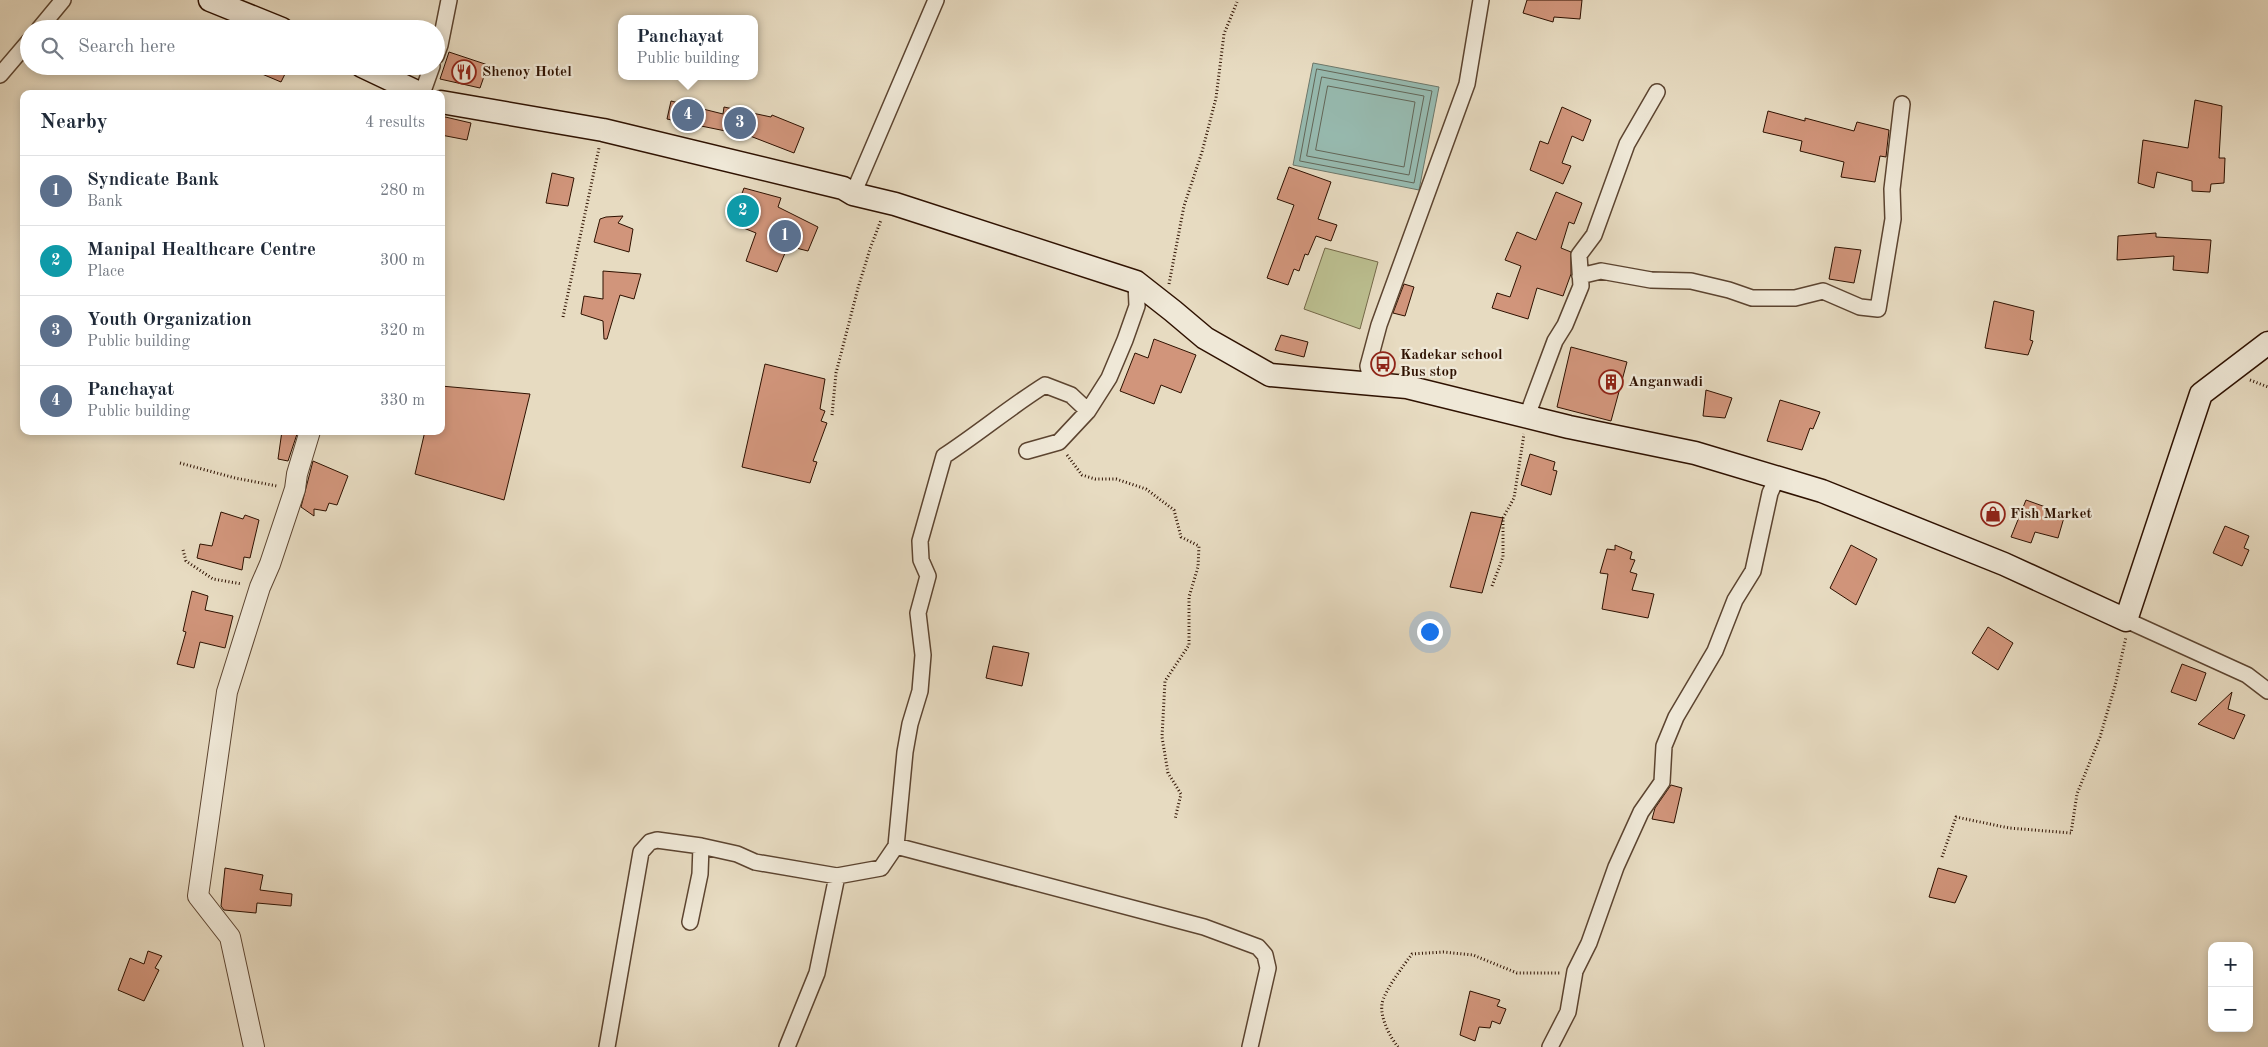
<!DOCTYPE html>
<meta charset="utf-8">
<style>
:root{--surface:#fff;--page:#f6f6f7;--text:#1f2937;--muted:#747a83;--line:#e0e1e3;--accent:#8f2418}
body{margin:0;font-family:"Old Standard TT",serif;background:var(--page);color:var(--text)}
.controls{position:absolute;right:15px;bottom:15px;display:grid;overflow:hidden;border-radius:10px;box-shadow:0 2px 8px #0003}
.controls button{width:45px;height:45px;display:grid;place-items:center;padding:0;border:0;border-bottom:1px solid var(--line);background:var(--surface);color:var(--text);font:25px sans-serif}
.you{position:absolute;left:1429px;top:631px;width:18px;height:18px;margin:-12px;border:4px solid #fff;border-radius:50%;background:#1a73e8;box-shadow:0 0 0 8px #1a73e833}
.badge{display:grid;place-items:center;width:32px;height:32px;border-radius:50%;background:var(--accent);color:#fff;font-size:16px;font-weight:700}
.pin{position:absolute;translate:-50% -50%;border:2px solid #fff;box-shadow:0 1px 5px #0006}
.popup{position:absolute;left:618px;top:15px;width:140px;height:65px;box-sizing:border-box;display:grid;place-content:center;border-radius:10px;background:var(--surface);filter:drop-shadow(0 1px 4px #0005);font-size:16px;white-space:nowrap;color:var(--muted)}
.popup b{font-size:19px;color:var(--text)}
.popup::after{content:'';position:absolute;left:50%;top:100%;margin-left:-10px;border:10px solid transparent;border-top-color:var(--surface)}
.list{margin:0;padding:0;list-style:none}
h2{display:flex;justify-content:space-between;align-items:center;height:65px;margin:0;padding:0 20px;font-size:21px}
h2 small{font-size:16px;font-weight:400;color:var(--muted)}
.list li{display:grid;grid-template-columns:32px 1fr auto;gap:15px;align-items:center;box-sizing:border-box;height:70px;padding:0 20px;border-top:1px solid var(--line)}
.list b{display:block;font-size:19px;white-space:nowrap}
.list p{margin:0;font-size:16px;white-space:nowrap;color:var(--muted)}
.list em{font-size:16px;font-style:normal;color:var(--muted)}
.icon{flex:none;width:28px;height:28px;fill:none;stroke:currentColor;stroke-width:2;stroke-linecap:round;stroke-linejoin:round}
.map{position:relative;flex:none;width:2268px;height:1047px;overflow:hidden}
.search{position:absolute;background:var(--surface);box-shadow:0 2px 8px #0003;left:20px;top:20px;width:425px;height:55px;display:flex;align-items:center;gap:12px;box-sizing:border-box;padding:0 18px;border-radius:28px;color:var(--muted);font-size:19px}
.panel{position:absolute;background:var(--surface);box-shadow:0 2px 8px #0003;left:20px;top:90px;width:425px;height:345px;border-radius:10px}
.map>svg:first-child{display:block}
</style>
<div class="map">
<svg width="2268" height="1047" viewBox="0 0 2268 1047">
<rect width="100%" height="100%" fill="#e7dbc1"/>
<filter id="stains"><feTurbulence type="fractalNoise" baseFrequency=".004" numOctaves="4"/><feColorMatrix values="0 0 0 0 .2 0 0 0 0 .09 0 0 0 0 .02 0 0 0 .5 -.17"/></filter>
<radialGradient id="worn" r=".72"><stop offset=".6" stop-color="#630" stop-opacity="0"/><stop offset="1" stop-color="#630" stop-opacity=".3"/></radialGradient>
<path fill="#bbbe8f" stroke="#746848" d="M1325 248 1378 262 1360 329 1304 309Z"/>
<path fill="#97bbb1" stroke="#6d776a" d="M1313 63 1439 87 1419 190 1293 165Z"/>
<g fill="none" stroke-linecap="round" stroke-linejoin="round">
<path stroke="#626658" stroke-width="1" d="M1317 69 1432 91 1414 183 1300 161Z
M1322 77 1424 96 1409 175 1307 156Z
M1328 86 1415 102 1404 167 1316 150Z"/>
</g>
<path fill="#d1957b" stroke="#2e1100" d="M1527 0H1582L1580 19 1554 17 1553 22 1523 13Z
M449 52 488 65 480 88 440 79Z
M243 66H289L281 82Z
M2195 100 2222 106 2219 158H2225L2224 183 2211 184 2210 192 2192 191V181L2157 172 2154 188 2138 183 2143 140 2188 148Z
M671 101 723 114 724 107 771 117 772 115 804 128 794 153 750 136 667 119Z
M1562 107 1591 120 1583 141 1572 136 1562 163 1571 166 1563 184 1530 170 1540 141 1548 144Z
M1768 111 1805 121V118L1854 131 1857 122 1889 130 1886 157 1880 156 1875 182 1841 177 1844 162 1800 151 1802 141 1763 132Z
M441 116 471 123 467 140 441 135Z
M1289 167 1331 182 1318 219 1337 225 1331 241 1316 236 1308 255 1305 254 1299 271 1294 269 1288 285 1267 278 1294 205 1277 199Z
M552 173 574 178 568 206 546 203Z
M744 188 781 198 778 207 818 227 808 251 788 246 777 272 746 261 756 233 731 223Z
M1556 192 1582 203 1574 224 1569 222 1561 248 1571 252V274L1563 296 1537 288 1528 319 1492 308 1497 293 1510 297 1521 266 1505 260 1517 232 1536 240Z
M623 216 618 223 633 229 629 252 594 242 600 219 606 217Z
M2156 233V237L2211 240 2208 273 2173 270 2174 256 2117 260 2118 236Z
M1835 247 1861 250 1854 283 1829 279Z
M603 271 641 274 634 299 620 295 607 339H604L603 321 581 314 584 296 603 299Z
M1404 284 1414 287 1405 316 1393 313Z
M1994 301 2034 311 2030 340 2033 341 2028 355 1985 348Z
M1281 335 1308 342 1304 357 1275 350Z
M1154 339 1196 355 1181 393 1161 385 1154 404 1120 391 1135 353 1148 358Z
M1571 347 1627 362 1611 421 1557 407Z
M765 364 825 379 820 409 825 411 821 421 827 423 813 461 817 462 810 483 742 467Z
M441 386 530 394 504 500 415 474 425 431H441Z
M1706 390 1732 398 1725 418 1703 416Z
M1780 400 1820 412 1813 429 1810 428 1802 450 1767 441Z
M282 431H298L288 461 278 459Z
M1530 454 1555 462 1553 470 1557 471 1551 495 1521 485Z
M313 461 348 476 337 505 329 503 326 511 314 509V516L301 507Z
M2026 500 2065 514 2058 538 2035 532 2031 543 2011 537Z
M221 512 243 519 245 515 259 520 250 558 244 557 242 570 197 558 200 544 212 546Z
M1471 512 1503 518 1482 593 1450 587Z
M2225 526 2249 536 2244 548 2249 550 2242 566 2213 553Z
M1615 545 1632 552 1630 559 1635 560 1630 572 1637 574 1632 590 1654 594 1648 618 1602 609 1608 574 1600 573 1607 549 1615 550Z
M1851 545 1877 559 1856 605 1830 588Z
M192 591 208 596 205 610 233 616 225 648 200 642 194 668 177 664 186 632 183 631Z
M1988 627 2013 643 1998 670 1972 653Z
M993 646 1029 653 1022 686 986 678Z
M2182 664 2206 673 2196 701 2171 692Z
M2232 692 2228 709 2245 715 2234 739 2198 724Z
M1671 785 1682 788 1674 823 1652 819 1655 808Z
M225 868 263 875 260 890 292 894 291 906 257 903 256 913 224 910 221 906Z
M1938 868 1967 876 1955 903 1929 897Z
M148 951 162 956 155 968 159 970 144 1001 118 990 130 958 144 964Z
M1470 991 1500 1000 1497 1006 1506 1009 1500 1024 1492 1021 1490 1028 1479 1027 1475 1041 1460 1035Z"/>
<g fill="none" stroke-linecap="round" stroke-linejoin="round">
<g stroke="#5c4430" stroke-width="18">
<path id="minor" d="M39 29 63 0
M436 56 440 45 449 0
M0 75 29 41
M422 94 432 66
M853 194 936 0
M1580 276 1601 271 1651 280 1691 281 1729 290 1752 298H1795L1823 291 1860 307 1878 309 1893 219 1892 189 1902 104
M1372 384 1368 366 1379 325 1467 84 1481 0
M1527 416 1555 341 1565 325 1581 286 1579 255 1594 235 1627 144 1657 92
M1027 451 1059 442 1088 411 1109 378 1125 340 1137 306 1136 282
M2126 620 2247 675 2268 691
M896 846 1204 927 1258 947 1265 955 1268 968 1250 1047
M690 922 700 874 701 846 737 854 755 862 837 876 881 868 896 846 905 752 910 724 920 691 923 655 918 613 928 576 921 560 920 541 944 456C979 433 1010 407 1045 385L1071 395 1088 411
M607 1047 641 852 650 842 657 840 701 846
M787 1047 817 973 837 876
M1550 1047 1568 1012 1575 971 1589 943 1616 867 1641 812 1662 782 1664 746 1676 717 1715 651 1735 600 1753 571 1770 493 1777 478"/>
</g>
<g stroke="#5c4430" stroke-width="22">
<path id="tertiary" d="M254 1047 230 937 198 896 227 692 260 587 270 564 295 489 297 474 310 431"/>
</g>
<g stroke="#2e1100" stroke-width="25">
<path id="secondary" d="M210 0 282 29
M362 66 421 94
M441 102 603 130 843 188 853 194 895 204 1136 282 1173 311 1205 338 1270 375 1407 387 1569 427 1695 453 1822 491 2004 564 2126 620 2201 394 2268 343"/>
</g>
<path stroke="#2e1100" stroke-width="3" stroke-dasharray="1 2.5" stroke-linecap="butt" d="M1169 284 1184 206 1202 152 1216 98 1224 34 1237 2
M563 317 599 148
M2250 380 2268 387
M832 415 836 373 858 288 870 249 881 220
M1067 455 1082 475 1095 479H1116L1146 489 1174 510 1181 537 1199 546 1198 567 1189 597V645L1165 681 1162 737 1168 773 1181 794 1175 819
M180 463 235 478 277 486
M183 550 186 561 213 579 242 584
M1492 586 1503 557V518L1514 498 1524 434
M1942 857 1956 817 2009 828 2071 833 2077 794 2100 737 2115 686 2126 637
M1398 1047C1390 1037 1380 1018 1382 1004 1384 991 1404 965 1412 954L1443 952 1473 955 1517 973H1560"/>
<use href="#minor" stroke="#efe8d7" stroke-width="15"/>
<use href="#tertiary" stroke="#efe8d7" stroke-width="20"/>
<use href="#secondary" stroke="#efe8d7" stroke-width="22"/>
</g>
<defs>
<g id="restaurant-ring" transform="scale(1.25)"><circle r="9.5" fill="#efe8d7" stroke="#8f2418" stroke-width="1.5"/><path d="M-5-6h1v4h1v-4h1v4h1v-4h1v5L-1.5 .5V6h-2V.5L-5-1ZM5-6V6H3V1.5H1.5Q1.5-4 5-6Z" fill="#8f2418"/></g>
<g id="bus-ring" transform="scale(1.25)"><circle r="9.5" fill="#efe8d7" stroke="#8f2418" stroke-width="1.5"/><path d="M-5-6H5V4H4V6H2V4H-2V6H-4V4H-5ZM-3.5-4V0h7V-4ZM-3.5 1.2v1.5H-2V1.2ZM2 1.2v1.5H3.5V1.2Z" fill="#8f2418"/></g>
<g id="building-ring" transform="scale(1.25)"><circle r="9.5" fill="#efe8d7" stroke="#8f2418" stroke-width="1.5"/><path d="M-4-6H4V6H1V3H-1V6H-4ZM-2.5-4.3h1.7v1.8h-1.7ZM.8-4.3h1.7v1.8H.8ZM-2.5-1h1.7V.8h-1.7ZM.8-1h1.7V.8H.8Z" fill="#8f2418"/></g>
<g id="shop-ring" transform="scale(1.25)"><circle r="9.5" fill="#efe8d7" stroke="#8f2418" stroke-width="1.5"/><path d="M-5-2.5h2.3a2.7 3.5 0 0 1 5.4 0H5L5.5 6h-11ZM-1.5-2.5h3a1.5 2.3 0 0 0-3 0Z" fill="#8f2418"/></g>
</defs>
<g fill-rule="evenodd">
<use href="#restaurant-ring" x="464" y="72"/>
<use href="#bus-ring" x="1383" y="364"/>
<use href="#building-ring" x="1611" y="382"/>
<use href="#shop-ring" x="1993" y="514"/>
</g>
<g text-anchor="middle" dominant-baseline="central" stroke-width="4.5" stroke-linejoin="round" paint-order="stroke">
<g font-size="15" font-weight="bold" fill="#2e1100" stroke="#efe8d7" text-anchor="start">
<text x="482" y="72">Shenoy Hotel</text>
<text x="1400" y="355">Kadekar school<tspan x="1400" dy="17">Bus stop</tspan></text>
<text x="1628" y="382">Anganwadi</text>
<text x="2010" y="514">Fish Market</text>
</g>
</g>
<rect width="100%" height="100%" filter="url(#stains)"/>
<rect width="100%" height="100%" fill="url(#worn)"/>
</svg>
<div class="controls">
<button>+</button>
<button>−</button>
</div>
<div class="you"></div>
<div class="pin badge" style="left:785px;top:236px;background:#5c6f8a">1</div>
<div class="pin badge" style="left:743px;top:211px;background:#0f9aa8">2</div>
<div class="pin badge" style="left:740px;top:123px;background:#5c6f8a">3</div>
<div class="pin badge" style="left:688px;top:115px;background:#5c6f8a">4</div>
<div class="popup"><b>Panchayat</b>Public building</div>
<div class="search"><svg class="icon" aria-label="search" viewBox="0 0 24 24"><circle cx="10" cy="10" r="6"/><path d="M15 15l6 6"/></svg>Search here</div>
<section class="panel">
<h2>Nearby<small>4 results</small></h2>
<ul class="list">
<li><span class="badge" style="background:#5c6f8a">1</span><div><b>Syndicate Bank</b><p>Bank</p></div><em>280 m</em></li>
<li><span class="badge" style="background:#0f9aa8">2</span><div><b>Manipal Healthcare Centre</b><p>Place</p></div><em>300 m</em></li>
<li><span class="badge" style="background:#5c6f8a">3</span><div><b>Youth Organization</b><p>Public building</p></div><em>320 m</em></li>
<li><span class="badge" style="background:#5c6f8a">4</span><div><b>Panchayat</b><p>Public building</p></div><em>330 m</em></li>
</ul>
</section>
</div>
